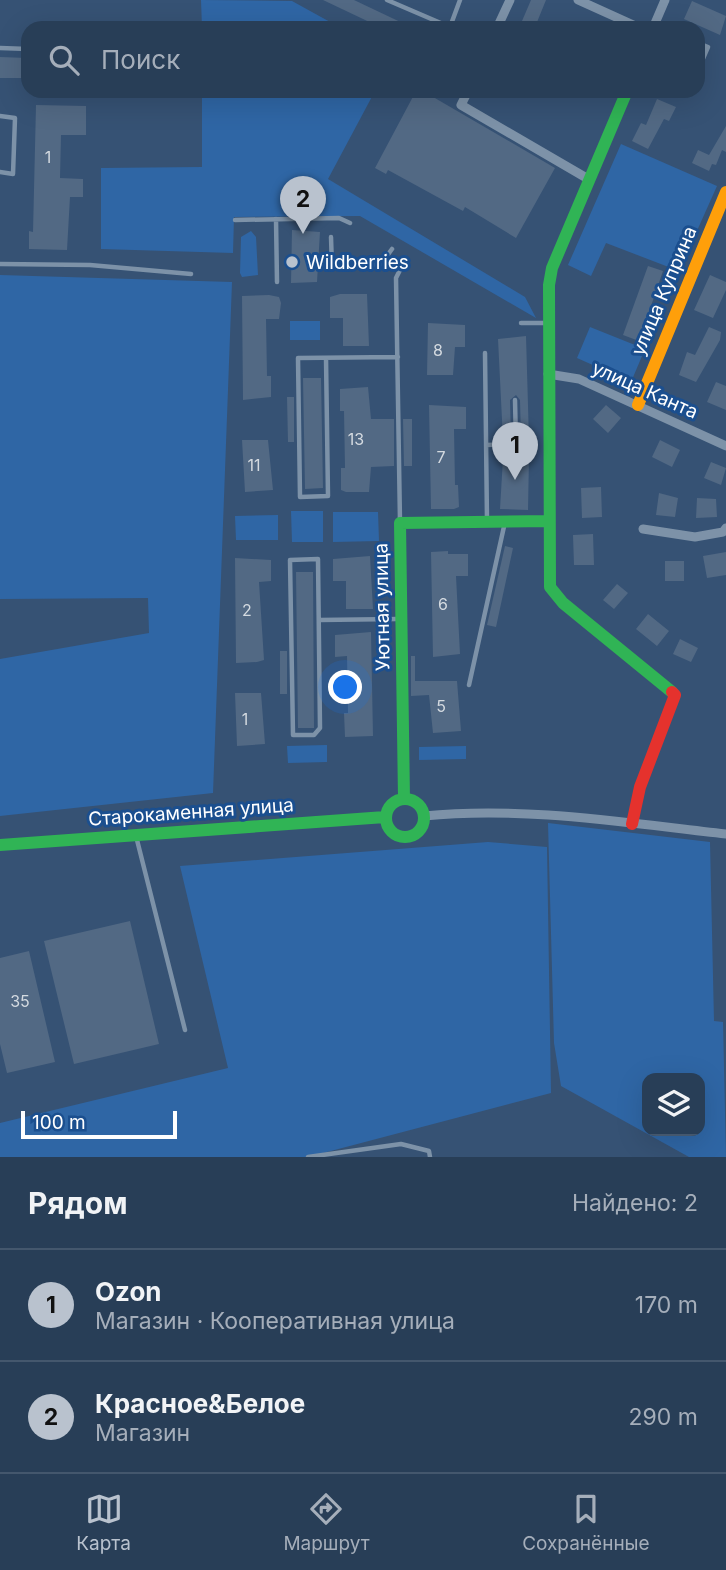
<!DOCTYPE html>
<html lang="ru">
<meta charset="utf-8">
<style>
:root{--surface:#283e57;--page:#30455d;--text:#f1f3f6;--muted:#a5aeba;--line:#44576d;--accent:#b9c2ce}
body{margin:0;font-family:Inter,sans-serif;background:var(--page);color:var(--text)}
.controls{position:absolute;right:21px;bottom:21px;display:grid;overflow:hidden;border-radius:14px;box-shadow:0 7px 28px #0002}
.controls button{width:63px;height:63px;display:grid;place-items:center;padding:0;border:0;border-bottom:2px solid var(--line);background:var(--surface);color:var(--text);font:35px sans-serif}
.scale{position:absolute;left:21px;bottom:18px;width:156px;box-sizing:border-box;padding-left:7px;border:4px solid #fff;border-top:0;font-size:19px;line-height:24px;white-space:nowrap;color:#fff;-webkit-text-stroke:5px #1b4f8f;paint-order:stroke}
.you{position:absolute;left:346px;top:688px;width:24px;height:24px;margin:-18px;border:5px solid #fff;border-radius:50%;background:#1a73e8;box-shadow:0 0 0 10px #1a73e833}
.badge{display:grid;place-items:center;width:46px;height:46px;border-radius:50%;background:var(--accent);color:#111;font-size:23px;font-weight:700}
.pin{position:absolute;translate:-50% -58px;filter:drop-shadow(0 2px 4px #0008)}
.pin::after{content:'';position:absolute;top:37px;width:24px;height:21px;background:inherit;clip-path:polygon(0 0,100% 0,50% 100%)}
.list{margin:0;padding:0;list-style:none}
h2{display:flex;justify-content:space-between;align-items:center;height:91px;margin:0;padding:0 28px;font-size:30px}
h2 small{font-size:23px;font-weight:400;color:var(--muted)}
.list li{display:grid;grid-template-columns:46px 1fr auto;gap:21px;align-items:center;box-sizing:border-box;height:112px;padding:0 28px;border-top:2px solid var(--line)}
.list b{display:block;font-size:26px;white-space:nowrap}
.list p{margin:0;font-size:23px;white-space:nowrap;color:var(--muted)}
.list em{font-size:23px;font-style:normal;color:var(--muted)}
.icon{flex:none;width:38px;height:38px;fill:none;stroke:currentColor;stroke-width:2;stroke-linecap:round;stroke-linejoin:round}
.map{position:relative;flex:none;width:726px;height:1157px;overflow:hidden}
.search{position:absolute;background:var(--surface);box-shadow:0 7px 28px #0002;left:21px;right:21px;top:21px;height:77px;display:flex;align-items:center;gap:18px;box-sizing:border-box;padding:0 24px;border-radius:21px;color:var(--muted);font-size:26px}
.sheet{height:315px;background:var(--surface)}
nav{display:flex;justify-content:space-around;align-items:center;box-sizing:border-box;height:98px;border-top:2px solid var(--line);background:var(--surface);font-size:19px;color:var(--muted)}
nav a{display:grid;justify-items:center;gap:4px}
nav .on{color:var(--accent)}
.map>svg:first-child{display:block}
</style>
<div class="map">
<svg width="726" height="1157" viewBox="0 0 726 1157">
<rect width="100%" height="100%" fill="#365274"/>
<path fill="#2f66a5" fill-rule="evenodd" d="M201 0 292 1 341 28H202Z
M202 91H375L328 179 525 297 536 318 360 216 234 217 233 253 101 249V168L202 167Z
M621 144 717 186 679 271 606 243 591 276 568 265Z
M251 231 256 237 258 275 242 277 240 273 241 237Z
M0 275 232 282 213 793 0 816V659L149 633 148 598 0 599Z
M290 321H320V340H290Z
M590 327 645 349 631 382 577 358Z
M291 511H323V542H292Z
M333 512H378L379 541 333 542Z
M278 515V540H236L235 516Z
M327 745V762L288 763 287 746Z
M466 746V759L419 760V747Z
M548 823 710 842 714 1021 723 1022 726 1157H689L561 1086 554 1043ZM647 1078H700V1131H647Z
M488 842 547 847 551 1093 308 1157H0V1123L228 1068 180 866Z"/>
<path fill="#526984" d="M323 0H354L413 28H382Z
M531 0H546L535 27 522 21Z
M692 1 726 16 720 35 684 19Z
M0 57 28 58V78H0Z
M416 91H430L428 94 555 168 516 238 465 207 463 211 388 170 386 174 375 168Z
M657 99 676 107 669 121 664 119 648 149 632 141 641 123 646 125Z
M36 105 86 106V135H61L60 178 83 179V197H70L67 250 29 249V231L33 232Z
M726 126V152L722 150 716 165 712 164 709 171 692 163 698 150 709 155Z
M292 230 320 232 317 282 291 283Z
M648 266 663 271 639 341 623 335Z
M710 275 726 282V290L713 318 694 310Z
M340 294H367L369 346H343V318H330V297Z
M269 295 279 297 281 303 279 319H266L267 376H271V397L243 400 242 296Z
M428 323 465 325V347H455L453 375H427Z
M709 327 721 332 720 340 696 382 679 375 687 352 695 355Z
M526 336 529 440H521L520 400 516 395 510 400 511 439 503 440 498 339Z
M303 378H321L323 488 305 489Z
M716 382 726 386V410L707 402Z
M368 387 371 419H394V466L371 467 369 492H346L341 490V468H345L344 411H340V389Z
M287 397H294V442H288Z
M429 405 466 407V429H454L455 485H458L459 507 454 509H431Z
M606 405 621 418 608 433 593 419Z
M403 419H412V466H404Z
M242 440H268L273 490 245 492Z
M660 440 680 450 672 467 652 457Z
M503 458H529L528 510 500 509Z
M711 462 726 468 721 485 704 478Z
M601 487 602 517 582 518 581 488Z
M659 493 678 498 675 517 656 515Z
M697 498 716 499 717 517 696 518Z
M593 534 594 565H574L573 535Z
M505 546 513 548 496 627 487 625Z
M448 551V554H468V576H456L460 654 433 657 431 552Z
M726 552V575L707 578 703 556Z
M370 556 373 609H346V581H333V559Z
M235 558 271 560V581L259 582 264 660 257 662 236 663Z
M665 561H684V581H665Z
M296 572H313L314 728H298Z
M617 584 628 593 614 609 603 600Z
M648 614 669 631 657 646 636 629Z
M371 632 373 736 345 737 344 713H348L347 656 335 657V635Z
M680 639 698 648 691 662 673 654Z
M280 651H287V694H280Z
M411 656H415V681H457L461 731 433 733 429 695 411 696Z
M235 693H261L265 744 237 746Z
M130 921 159 1044 74 1064 44 941Z
M29 951 55 1062 7 1073 0 1044V958Z"/>
<g fill="none" stroke-linecap="round" stroke-linejoin="round">
<path stroke="#7d92a8" stroke-width="4.5" d="M387 0 450 27 460 0
M698 43 708 47 698 70
M0 48 28 49
M0 116 15 118 13 174 0 172
M276 219 277 282
M235 220 339 218 350 223
M331 237 332 267 381 264 392 249
M0 264 90 265 191 274
M521 323H547
M485 353 487 521
M326 358 328 496 300 497 298 358 398 357
M486 445 516 444 515 400
M400 522 396 278 406 258
M318 559 320 728 314 735H293L290 560Z
M319 620 398 619
M469 685 505 522
M136 836 185 1030
M308 1157 401 1144 429 1151 430 1157"/>
<path stroke="#7d92a8" stroke-width="9" d="M578 0 640 28
M497 28 510 0
M653 28 665 0
M468 91 461 105 590 180
M548 374 579 379 726 446
M643 529 695 537 723 532 726 528
M424 816C524 806 626 823 726 834"/>
<path stroke="#30b455" stroke-width="12" d="M627 91 552 268 549 285 550 587 563 603 672 692
M386 818a19 19 0 1 1 38 0a19 19 0 1 1-38 0Z
M404 799 400 523 549 521
M0 845 385 817"/>
<path stroke="#ff9f0a" stroke-width="12" d="M638 405 726 192"/>
<path stroke="#e5322d" stroke-width="12" d="M632 824 640 787 675 695 672 692"/>
</g>
<circle fill="#b9c2ce" stroke="#1b4f8f" stroke-width="2.5" cx="292" cy="262" r="7"/>
<g text-anchor="middle" dominant-baseline="central" stroke-width="6" stroke-linejoin="round" paint-order="stroke">
<g font-size="16" fill="#d4dae0">
<text x="48" y="157">1</text>
<text x="438" y="350">8</text>
<text x="356" y="439">13</text>
<text x="441" y="457">7</text>
<text x="254" y="465">11</text>
<text x="443" y="604">6</text>
<text x="247" y="610">2</text>
<text x="441" y="706">5</text>
<text x="245" y="719">1</text>
<text x="20" y="1001">35</text>
</g>
<g font-size="19" fill="#fff" stroke="#1b4f8f" text-anchor="start">
<text x="306" y="262">Wildberries</text>
</g>
<g font-size="19" fill="#fff" stroke="#1b4f8f">
<text transform="translate(664 291) rotate(-67)">улица Куприна</text>
<text transform="translate(645 390) rotate(24)">улица Канта</text>
<text transform="translate(382 607) rotate(-91)">Уютная улица</text>
<text transform="translate(191 812) rotate(-4)">Старокаменная улица</text>
</g>
</g>
</svg>
<div class="controls">
<button><svg class="icon" aria-label="layers" viewBox="0 0 24 24"><path d="M12 4l9 5-9 5-9-5zM3 14l9 5 9-5"/></svg></button>
</div>
<div class="scale">100 m</div>
<div class="you"></div>
<div class="pin badge" style="left:515px;top:480px">1</div>
<div class="pin badge" style="left:303px;top:234px">2</div>
<div class="search"><svg class="icon" aria-label="search" viewBox="0 0 24 24"><circle cx="10" cy="10" r="6"/><path d="M15 15l6 6"/></svg>Поиск</div>
</div>
<section class="sheet">
<h2>Рядом<small>Найдено: 2</small></h2>
<ul class="list">
<li><span class="badge">1</span><div><b>Ozon</b><p>Магазин · Кооперативная улица</p></div><em>170 m</em></li>
<li><span class="badge">2</span><div><b>Красное&amp;Белое</b><p>Магазин</p></div><em>290 m</em></li>
</ul>
</section>
<nav>
<a class="on"><svg class="icon" aria-label="map" viewBox="0 0 24 24"><path d="M3 6l6-2 6 2 6-2v14l-6 2-6-2-6 2zM9 4v14M15 6v14"/></svg>Карта</a>
<a><svg class="icon" aria-label="directions" viewBox="0 0 24 24"><path d="M12 3l9 9-9 9-9-9zM9 14v-3h6M13 9l2 2-2 2"/></svg>Маршрут</a>
<a><svg class="icon" aria-label="saved" viewBox="0 0 24 24"><path d="M7 4h10v16l-5-4-5 4z"/></svg>Сохранённые</a>
</nav>
